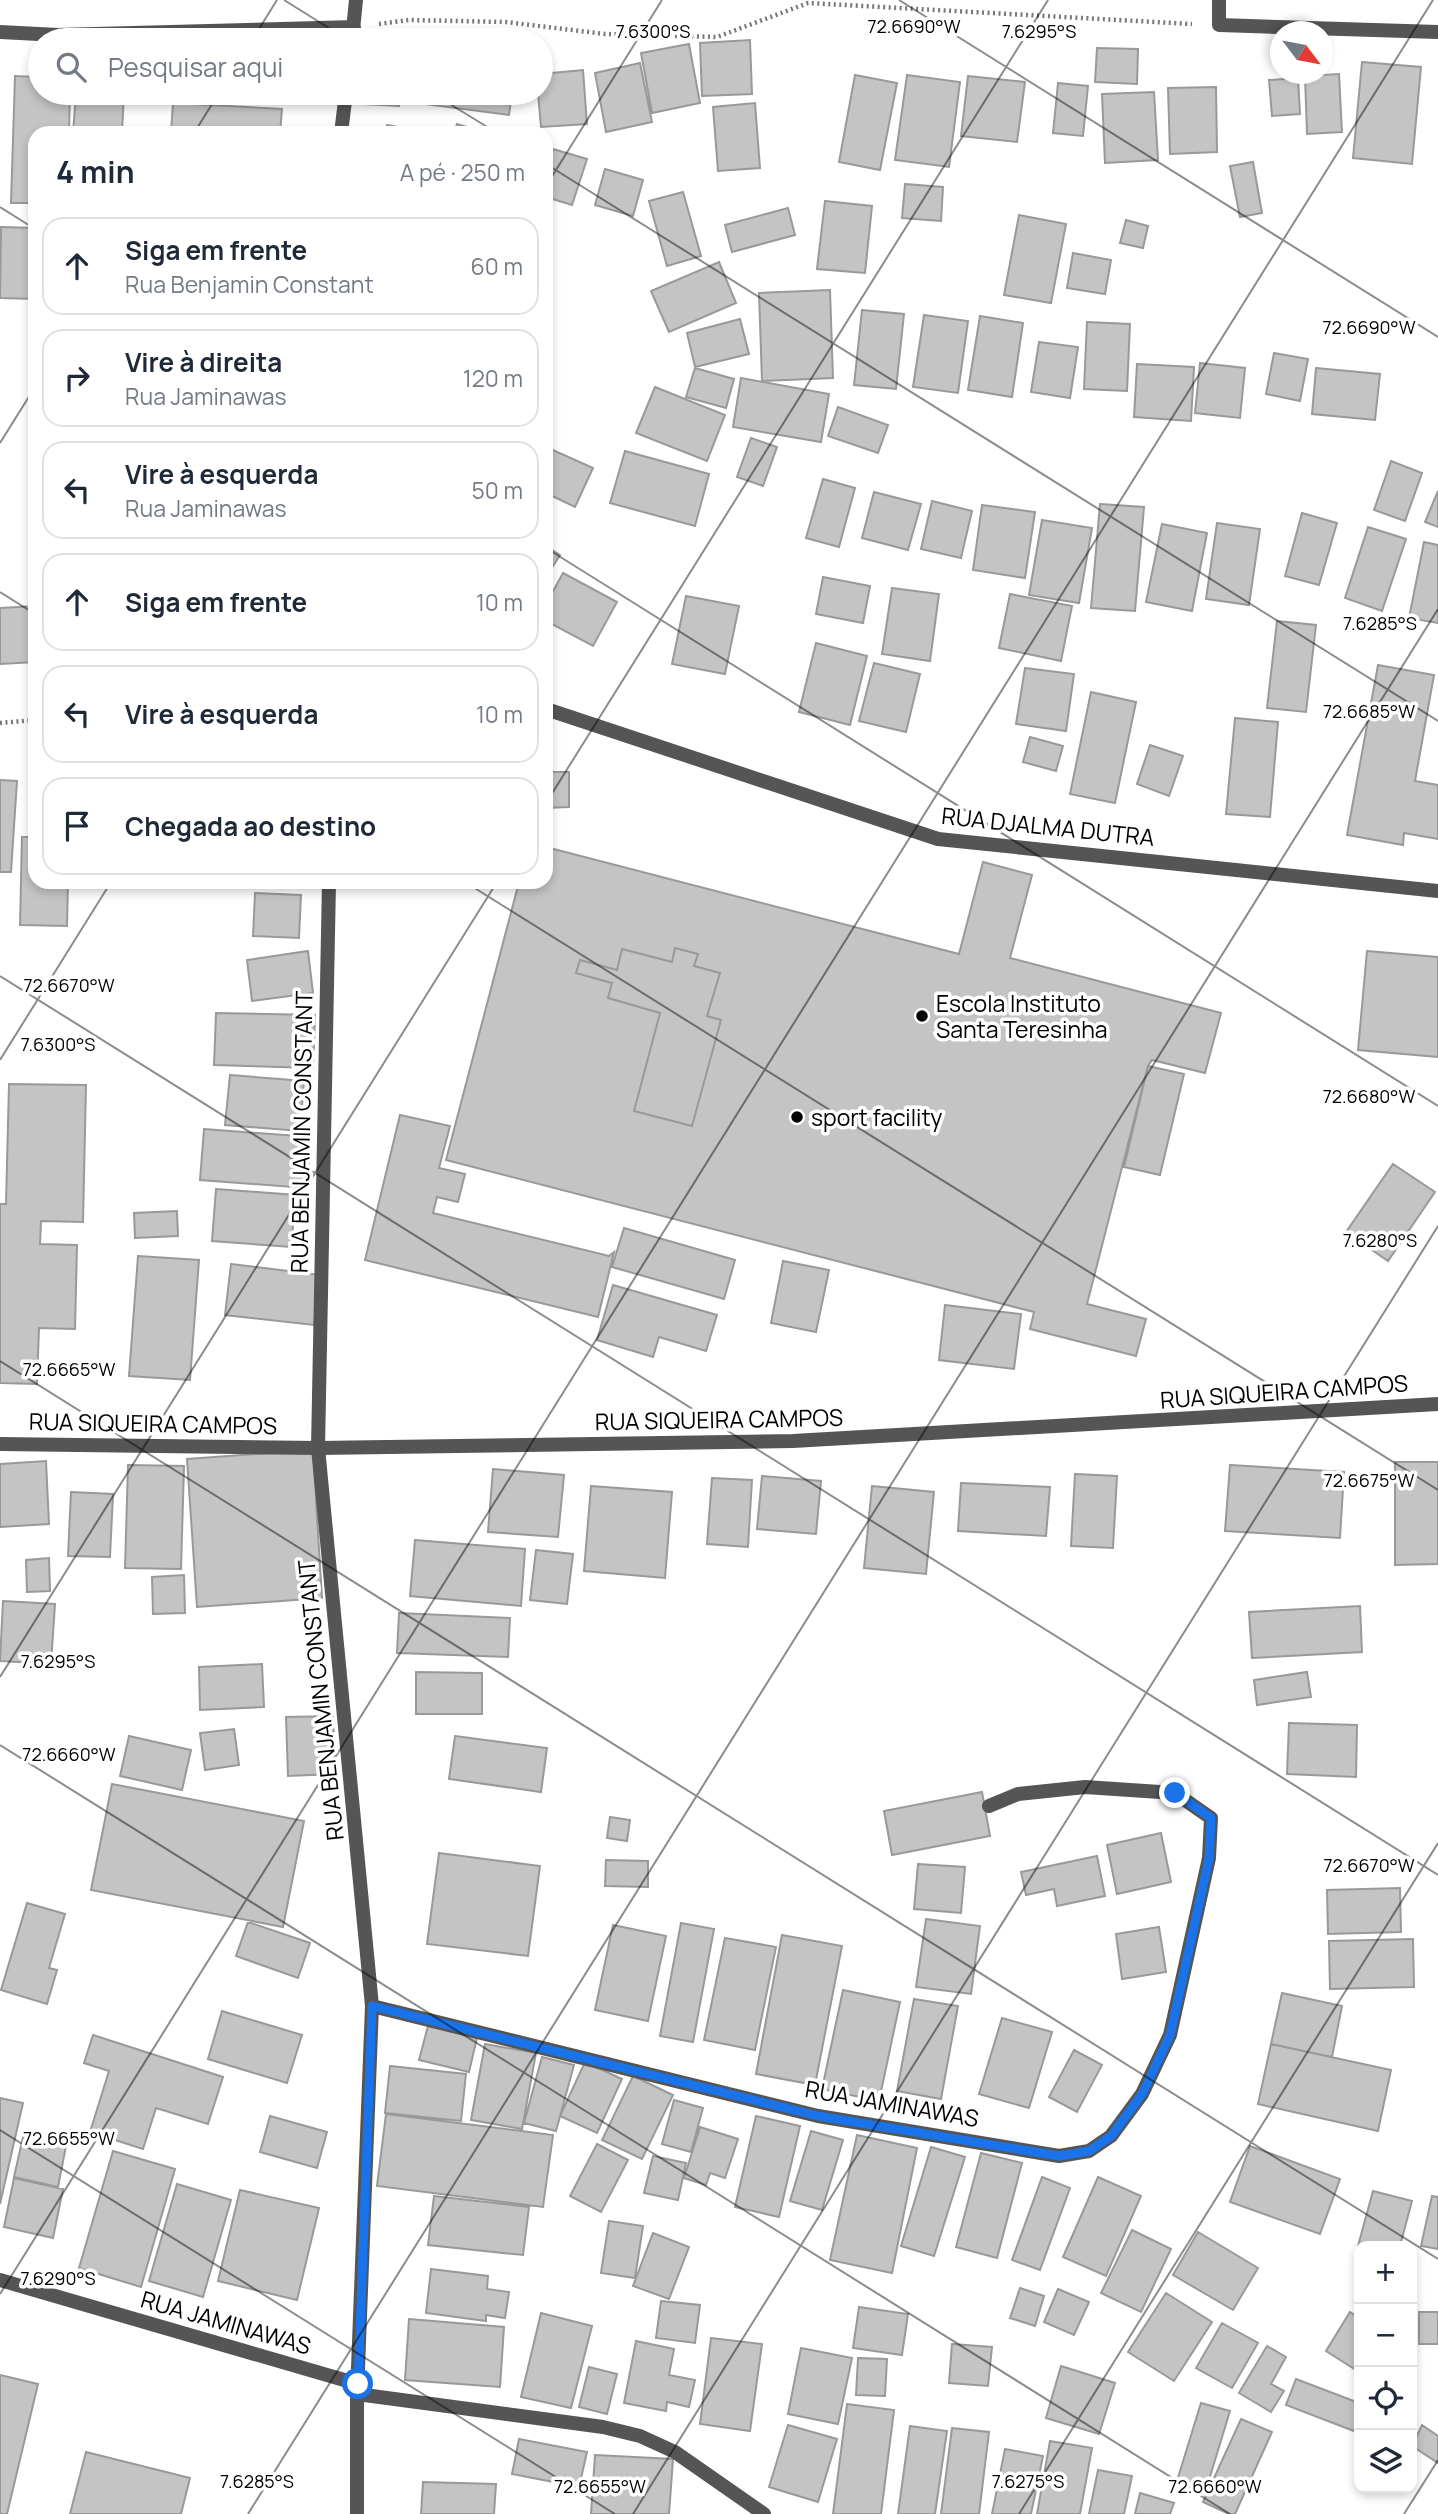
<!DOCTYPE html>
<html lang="pt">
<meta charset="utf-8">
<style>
:root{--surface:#fff;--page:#f2f2f3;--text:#1f2937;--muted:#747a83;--line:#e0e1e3}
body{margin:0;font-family:Manrope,sans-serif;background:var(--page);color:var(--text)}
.controls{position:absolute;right:21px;bottom:21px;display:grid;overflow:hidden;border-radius:14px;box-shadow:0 4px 10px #0003}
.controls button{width:63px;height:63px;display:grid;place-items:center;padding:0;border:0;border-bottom:2px solid var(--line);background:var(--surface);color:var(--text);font:35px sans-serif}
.compass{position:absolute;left:1270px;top:21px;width:63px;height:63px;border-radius:50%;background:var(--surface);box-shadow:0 4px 10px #0003;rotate:122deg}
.stop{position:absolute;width:21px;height:21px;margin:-16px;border:5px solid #1a73e8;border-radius:50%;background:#fff}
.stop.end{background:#1a73e8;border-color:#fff;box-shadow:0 2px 7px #0008}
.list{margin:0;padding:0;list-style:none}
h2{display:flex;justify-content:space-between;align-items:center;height:91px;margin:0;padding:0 28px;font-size:30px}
h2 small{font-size:23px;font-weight:400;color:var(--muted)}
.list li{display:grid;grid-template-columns:46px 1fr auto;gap:21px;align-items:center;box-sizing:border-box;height:98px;margin:0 14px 14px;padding:0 14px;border:2px solid var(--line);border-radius:21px}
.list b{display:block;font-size:26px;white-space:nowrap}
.list p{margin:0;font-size:23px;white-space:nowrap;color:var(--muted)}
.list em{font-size:23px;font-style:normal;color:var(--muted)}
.icon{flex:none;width:38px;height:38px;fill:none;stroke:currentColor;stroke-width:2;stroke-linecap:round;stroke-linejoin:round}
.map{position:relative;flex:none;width:1438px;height:2514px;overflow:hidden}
.search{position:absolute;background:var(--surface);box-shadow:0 4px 10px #0003;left:28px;top:28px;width:525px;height:77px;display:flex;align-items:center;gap:18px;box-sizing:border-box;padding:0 24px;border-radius:38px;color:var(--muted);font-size:26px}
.panel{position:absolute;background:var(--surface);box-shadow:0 4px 10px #0003;left:28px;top:126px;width:525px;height:763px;border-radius:21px}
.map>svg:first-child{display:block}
</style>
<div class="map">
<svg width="1438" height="2514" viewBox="0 0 1438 2514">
<rect width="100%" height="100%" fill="#fff"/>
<path fill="#c4c4c4" stroke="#999" stroke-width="2" d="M750 40 752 94 702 96 700 43Z
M689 44 700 103 652 113 641 53Z
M1097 48 1138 49 1137 84 1095 82Z
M38 53 40 93H70L69 133H35V203H11L15 76 37 77Z
M1362 62 1421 67 1412 164 1353 158Z
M640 63 652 122 606 132 595 73Z
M583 70 587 124 541 127 538 93H541V74Z
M1339 74 1342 132 1307 134 1305 76Z
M855 75 897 83 880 170 839 162Z
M907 75 960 82 949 167 895 160Z
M968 76 1025 82 1017 142 961 136Z
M1298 78 1300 114 1272 116 1269 80Z
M1058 83 1088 86 1083 136 1053 133Z
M1216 87 1217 152 1170 154 1168 88Z
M1154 92 1158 160 1105 163 1102 94Z
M76 93H124L122 133H73Z
M176 93H297V103L176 101Z
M364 93H400L399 106 363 104Z
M402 93H512L509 115 401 101Z
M173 103 282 109 280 133H171Z
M755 103 760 168 718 171 713 107Z
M457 124 487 133H454Z
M387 125 414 130 413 133H386Z
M553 149 587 159 572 205 546 197V172Z
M1253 162 1262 213 1240 217 1230 166Z
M605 169 643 180 633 216 595 205Z
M905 184 943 187 941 221 902 218Z
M683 192 701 256 667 266 649 201Z
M825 201 872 206 865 273 817 269Z
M788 208 795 235 732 252 725 225Z
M1019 215 1066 224 1051 303 1004 295Z
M1126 220 1148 226 1143 248 1120 243Z
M1 227 35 228V299L0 298Z
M1073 253 1111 260 1105 294 1067 288Z
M719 262 736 303 669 332 651 291Z
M830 290 833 378 762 381 759 293Z
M862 310 904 314 896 389 854 385Z
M924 315 968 321 958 393 913 387Z
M980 316 1023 323 1012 397 968 390Z
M740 319 749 354 695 367 687 333Z
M1087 322 1130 324 1127 391 1084 389Z
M1039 342 1078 347 1070 398 1031 392Z
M1274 353 1308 359 1300 401 1266 394Z
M1200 363 1245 368 1240 418 1195 413Z
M1137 364 1194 367 1191 421 1134 417Z
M695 368 734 379 726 408 686 397Z
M1316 368 1380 374 1375 420 1312 414Z
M741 378 829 394 821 442 733 427Z
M655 387 725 415 707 461 636 433Z
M838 407 888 425 878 453 828 436Z
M751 438 777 447 763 486 737 477Z
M546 447 593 468 575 507 546 493Z
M625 451 709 474 695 526 610 503Z
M1391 461 1422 473 1405 521 1374 510Z
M823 479 855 488 839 547 806 538Z
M1438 491V527L1425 522Z
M874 492 921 504 908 550 862 538Z
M932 501 972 511 961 558 921 549Z
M1100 504 1144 507 1135 611 1091 608Z
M982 505 1035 512 1025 578 973 570Z
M1302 513 1337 523 1319 585 1285 576Z
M1042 520 1092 528 1079 603 1029 595Z
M1217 523 1260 529 1249 605 1206 599Z
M1162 524 1207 533 1192 611 1146 602Z
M1368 527 1406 539 1382 611 1345 598Z
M1424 542 1438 545V623L1409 618Z
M546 546 560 555 546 577Z
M563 573 617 602 593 646 546 621V604Z
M823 577 870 586 863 623 816 614Z
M892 588 939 594 930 661 882 654Z
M1010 594 1072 606 1061 661 999 648Z
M686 596 739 606 725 674 672 664Z
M35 606V662L0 664V608Z
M1277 621 1316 625 1306 712 1267 708Z
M816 643 867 656 850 725 799 712Z
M874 663 920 674 906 732 859 721Z
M1378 665 1434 675 1415 781 1438 785V839L1404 833 1403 845 1347 835Z
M1025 668 1074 674 1066 731 1016 724Z
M1091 692 1136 702 1115 803 1070 794Z
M1235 718 1278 722 1270 817 1226 814Z
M1030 737 1063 746 1056 771 1023 762Z
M1150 745 1183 756 1169 796 1137 784Z
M546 772H569V807L546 808Z
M0 780 17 781 11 872H0Z
M22 837H35V882H68L67 926 20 925Z
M546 847 959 954 983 862 1032 875 1010 958 1221 1013 1205 1073 1152 1060 1148 1066 1087 1304 1146 1319 1136 1356 1030 1329 1034 1312 446 1160 519 882H546Z
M255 893 301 895 299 938 253 936Z
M675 948 698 954 694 966 720 973 707 1016 721 1020 692 1126 634 1111 660 1013 608 998 612 983 576 973 580 960 617 970 622 949 672 962Z
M308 951 313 993 252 1001 247 960Z
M1367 951 1438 957V1057L1358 1050Z
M216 1013 315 1015 313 1068 214 1065Z
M1148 1066 1184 1074 1160 1175 1124 1167Z
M230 1075 304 1081 300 1131 225 1125Z
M9 1084 86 1085 83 1222 41 1221 40 1244 77 1245 75 1329 39 1328 37 1384 0 1383V1204H6Z
M400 1115 450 1126 439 1168 465 1174 458 1202 437 1197 433 1213 609 1256 614 1252 598 1317 365 1260Z
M204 1129 311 1137 306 1188 200 1180Z
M1393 1164 1435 1192 1388 1261 1346 1232Z
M216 1189 296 1195 291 1247 212 1241Z
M177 1211 178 1236 135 1238 134 1213Z
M624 1228 735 1260 724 1299 612 1267Z
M138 1256 199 1260 190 1380 129 1376Z
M783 1261 829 1270 816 1332 771 1323Z
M231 1264 321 1275 314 1325 225 1315Z
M613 1285 717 1315 706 1351 659 1337 653 1357 597 1340Z
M945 1305 1021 1314 1014 1369 939 1360Z
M313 1450 322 1598 197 1607 187 1459Z
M46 1461 49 1524 0 1527V1464Z
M1395 1462H1438V1564L1395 1565Z
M128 1465 184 1466 181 1569 125 1568Z
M1230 1465 1344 1472 1340 1538 1225 1531Z
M493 1469 564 1475 558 1537 488 1532Z
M1075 1474 1117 1476 1113 1548 1071 1546Z
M762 1476 821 1481 816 1534 757 1529Z
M712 1478 752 1480 748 1547 707 1544Z
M961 1483 1050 1487 1046 1536 958 1531Z
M591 1486 672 1492 665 1578 584 1571Z
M872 1486 934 1492 926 1574 864 1568Z
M71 1492 113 1494 110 1557 68 1556Z
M415 1540 525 1549 521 1606 410 1596Z
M536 1550 573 1554 567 1604 530 1600Z
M49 1558 50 1591 27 1592 26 1560Z
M184 1575 185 1613 153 1614 152 1577Z
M3 1601 55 1604 51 1664 0 1661Z
M1360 1606 1362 1652 1252 1658 1249 1612Z
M399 1613 510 1618 508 1657 397 1653Z
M262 1664 264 1707 200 1710 199 1667Z
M416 1672 482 1673V1714H416Z
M1307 1672 1311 1697 1257 1705 1254 1680Z
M333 1716 335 1774 288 1776 286 1717Z
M1289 1723 1357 1725 1356 1777 1287 1774Z
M234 1729 239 1765 205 1770 200 1733Z
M129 1736 191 1750 182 1790 120 1776Z
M455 1736 547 1748 541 1792 449 1779Z
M112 1784 304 1821 283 1927 91 1890Z
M982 1792 990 1836 892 1855 884 1811Z
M610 1817 630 1820 627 1841 607 1838Z
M1161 1833 1171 1882 1117 1894 1107 1845Z
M439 1853 540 1866 528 1956 427 1944Z
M1097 1856 1105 1896 1057 1906 1054 1889 1026 1895 1021 1872Z
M606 1860 648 1861V1887L605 1886Z
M918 1864 965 1867 961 1913 914 1909Z
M1400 1888 1401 1932 1328 1934 1327 1890Z
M27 1903 65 1914 49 1968 57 1970 47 2004 1 1990Z
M926 1919 980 1926 971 1994 916 1987Z
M248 1922 310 1943 298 1978 236 1956Z
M681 1923 714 1929 693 2042 660 2036Z
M613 1925 666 1936 648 2021 595 2010Z
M1159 1927 1166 1972 1122 1979 1116 1934Z
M782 1935 842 1946 815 2085 756 2074Z
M725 1938 776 1947 755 2050 704 2040Z
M1413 1939 1414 1987 1330 1989 1329 1941Z
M843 1990 900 2002 879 2101 822 2089Z
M1282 1993 1342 2006 1332 2057 1271 2044Z
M914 1999 958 2006 941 2099 897 2091Z
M222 2011 302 2035 287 2083 208 2059Z
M1002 2018 1052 2032 1029 2108 979 2094Z
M428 2026 477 2038 469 2072 419 2060Z
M93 2035 223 2077 208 2124 156 2108 143 2149 90 2132 109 2071 84 2063Z
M485 2044 536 2053 522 2129 471 2120Z
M1271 2044 1391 2070 1378 2131 1258 2104Z
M1074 2050 1102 2065 1077 2112 1049 2097Z
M542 2057 574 2065 556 2131 524 2123Z
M585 2062 622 2079 597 2133 560 2116Z
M390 2066 466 2074 461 2121 385 2113Z
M633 2076 673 2095 642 2159 602 2140Z
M0 2098 23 2103 0 2204Z
M674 2100 703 2108 691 2152 662 2144Z
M386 2114 553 2135 543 2207 377 2186Z
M270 2116 327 2132 317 2168 260 2152Z
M756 2116 800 2126 779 2217 735 2207Z
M700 2127 738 2139 725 2178 710 2173 706 2185 684 2178Z
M811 2131 843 2140 822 2210 790 2201Z
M857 2135 917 2148 892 2273 830 2260Z
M23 2137 66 2146 58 2187 14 2177Z
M597 2144 628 2160 601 2212 570 2196Z
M1250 2146 1340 2179 1320 2234 1230 2202Z
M931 2147 965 2157 934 2256 901 2246Z
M113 2151 175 2169 141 2287 79 2268Z
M981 2153 1022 2163 997 2258 956 2247Z
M653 2156 686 2163 678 2200 644 2193Z
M1042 2177 1070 2188 1040 2270 1012 2260Z
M1098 2177 1141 2196 1106 2276 1063 2257Z
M14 2178 63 2189 53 2238 4 2227Z
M177 2184 231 2200 203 2297 149 2281Z
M240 2190 319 2208 297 2300 218 2281Z
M1373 2191 1412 2201 1400 2246H1358Z
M434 2196 529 2207 523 2255 428 2245Z
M1432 2196 1438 2197V2249L1421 2246Z
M609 2221 643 2226 635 2278 601 2273Z
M1132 2230 1171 2249 1141 2312 1101 2293Z
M1198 2232 1258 2268 1233 2310 1173 2275Z
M653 2233 689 2247 669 2299 633 2286Z
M431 2269 488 2276 487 2289 509 2292 505 2318 486 2315V2321L426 2313Z
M1020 2288 1044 2296 1035 2326 1010 2318Z
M1058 2289 1089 2302 1074 2335 1044 2322Z
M1166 2293 1212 2322 1174 2381 1128 2352Z
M661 2301 700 2305 695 2343 656 2338Z
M859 2307 908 2314 902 2355 853 2348Z
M1350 2312 1359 2318V2372L1326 2351Z
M1419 2312H1438V2344H1419Z
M541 2313 592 2326 571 2408 521 2397Z
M409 2319 504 2327 500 2387 405 2380Z
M1222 2323 1258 2343 1232 2388 1196 2368Z
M711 2338 762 2344 750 2431 700 2424Z
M636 2341 674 2349 669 2375 695 2380 689 2407 667 2402 666 2411 624 2403Z
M952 2344 992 2347 988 2386 949 2383Z
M1267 2346 1286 2357 1271 2384 1284 2391 1271 2412 1239 2393Z
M801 2348 852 2358 838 2424 788 2414Z
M858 2358 887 2359 885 2396 856 2395Z
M1061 2366 1115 2383 1099 2434 1046 2418Z
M589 2367 617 2374 607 2414 579 2407Z
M0 2375 38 2384 7 2514H0Z
M1296 2379 1359 2403V2433L1286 2405Z
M1201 2403 1230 2411 1205 2493 1176 2484Z
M847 2404 894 2410 881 2514H833Z
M1241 2419 1272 2432 1235 2514H1229L1203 2502Z
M788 2425 837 2439 818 2502 769 2487Z
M1422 2425 1438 2436V2463L1412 2446Z
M910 2426 947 2431 935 2514H898Z
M952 2428 989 2432 979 2514H941Z
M519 2439 587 2452 579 2487 512 2474Z
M1050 2441 1092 2448 1080 2514H1037Z
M1005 2449 1043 2456 1031 2514H992Z
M86 2452 190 2478 181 2514H70Z
M595 2455 673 2459 669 2514H591Z
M1098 2470 1132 2476 1124 2514H1089Z
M423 2482 496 2484 494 2514H421Z
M1140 2493 1174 2503 1170 2514H1135Z"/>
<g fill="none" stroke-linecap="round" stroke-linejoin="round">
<path stroke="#777" stroke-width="4.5" stroke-dasharray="2 3.5" stroke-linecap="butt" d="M379 24 409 20 506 22 605 34 717 37 808 3 1192 24
M0 723 35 720"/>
<path stroke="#555" stroke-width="14" d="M1219 0V25L1438 32
M0 32 58 35 354 27
M352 40 356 0
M341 133 346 93
M546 709 938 839 1438 891
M329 882 318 1448 372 2006 357 2394V2514
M372 2006 818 2116 1059 2156 1089 2151 1111 2136 1142 2094 1170 2035 1209 1858 1211 1818 1175 1793 1085 1787 1018 1794 989 1806
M0 2280 358 2384
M357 2394 603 2427 640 2436 675 2452 764 2514"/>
<path stroke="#555" stroke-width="14" d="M0 1444 318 1448 793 1441 1438 1404"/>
</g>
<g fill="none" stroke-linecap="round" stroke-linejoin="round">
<path stroke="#1a73e8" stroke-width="9" d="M358 2384 372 2006 818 2116 1059 2156 1089 2151 1111 2136 1142 2094 1170 2035 1209 1858 1211 1818 1175 1793"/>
</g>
<path fill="none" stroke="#000" stroke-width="2" stroke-opacity="0.45" d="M284 0 348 40M899 0 1438 337M252 40 277 0M432 93 497 133M194 133 219 93M546 164 1438 721M546 186 662 0M0 207 35 229M0 443 35 387M546 548 1438 1106M0 592 35 614M546 803 1048 0M465 882 1438 1490M0 976 1438 1875M0 1060 111 882M0 1361 1438 2259M0 1677 497 882M0 1745 1230 2514M0 2130 615 2514M0 2294 1433 0M248 2514 1438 609M633 2514 1438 1226M1019 2514 1438 1843M1404 2514 1438 2460"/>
<g fill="#000" stroke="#fff" stroke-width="2.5">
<circle cx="922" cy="1016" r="7"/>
<circle cx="797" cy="1117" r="7"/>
</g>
<g text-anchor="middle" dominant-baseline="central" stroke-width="7" stroke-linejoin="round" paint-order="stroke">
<g font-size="23" fill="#000" stroke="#fff">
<text transform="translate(1048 826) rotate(6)">RUA DJALMA DUTRA</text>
<text transform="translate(301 1132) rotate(-89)">RUA BENJAMIN CONSTANT</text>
<text transform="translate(1284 1391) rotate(-4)">RUA SIQUEIRA CAMPOS</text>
<text transform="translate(719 1419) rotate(-1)">RUA SIQUEIRA CAMPOS</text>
<text transform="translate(153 1423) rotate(1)">RUA SIQUEIRA CAMPOS</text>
<text transform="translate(320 1700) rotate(-96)">RUA BENJAMIN CONSTANT</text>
<text transform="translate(892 2103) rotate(10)">RUA JAMINAWAS</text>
<text transform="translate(226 2322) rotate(16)">RUA JAMINAWAS</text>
</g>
<g font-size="23" fill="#000" stroke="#fff" text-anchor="start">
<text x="936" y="1003">Escola Instituto<tspan x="936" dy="26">Santa Teresinha</tspan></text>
<text x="811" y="1117">sport facility</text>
</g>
</g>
<g font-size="18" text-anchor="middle" fill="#000" stroke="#fff" stroke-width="7" stroke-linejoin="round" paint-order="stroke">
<text x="914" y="33">72.6690°W</text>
<text x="653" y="38">7.6300°S</text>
<text x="1039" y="38">7.6295°S</text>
<text x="1369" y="334">72.6690°W</text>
<text x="1380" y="630">7.6285°S</text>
<text x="1369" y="718">72.6685°W</text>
<text x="69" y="992">72.6670°W</text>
<text x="58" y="1051">7.6300°S</text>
<text x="1369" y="1103">72.6680°W</text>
<text x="1380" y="1247">7.6280°S</text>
<text x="69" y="1376">72.6665°W</text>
<text x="1369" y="1487">72.6675°W</text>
<text x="58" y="1668">7.6295°S</text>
<text x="69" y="1761">72.6660°W</text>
<text x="1369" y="1872">72.6670°W</text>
<text x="69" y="2145">72.6655°W</text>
<text x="58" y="2285">7.6290°S</text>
<text x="257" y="2488">7.6285°S</text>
<text x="1028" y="2488">7.6275°S</text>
<text x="600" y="2493">72.6655°W</text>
<text x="1215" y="2493">72.6660°W</text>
</g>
</svg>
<div class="controls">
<button>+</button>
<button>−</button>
<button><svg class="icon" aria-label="locate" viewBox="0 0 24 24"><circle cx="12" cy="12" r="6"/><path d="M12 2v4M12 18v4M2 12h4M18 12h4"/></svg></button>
<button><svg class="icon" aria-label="layers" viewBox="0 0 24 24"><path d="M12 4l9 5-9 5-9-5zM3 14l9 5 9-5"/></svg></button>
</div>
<svg class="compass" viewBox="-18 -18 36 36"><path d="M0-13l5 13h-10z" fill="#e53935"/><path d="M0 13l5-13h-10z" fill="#747a83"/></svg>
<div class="stop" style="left:358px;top:2384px"></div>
<div class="stop end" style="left:1175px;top:1793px"></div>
<div class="search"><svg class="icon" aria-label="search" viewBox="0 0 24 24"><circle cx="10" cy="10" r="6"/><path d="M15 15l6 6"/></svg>Pesquisar aqui</div>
<section class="panel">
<h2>4 min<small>A pé · 250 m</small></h2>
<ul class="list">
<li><svg class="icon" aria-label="ahead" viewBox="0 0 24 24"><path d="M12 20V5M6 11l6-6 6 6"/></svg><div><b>Siga em frente</b><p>Rua Benjamin Constant</p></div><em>60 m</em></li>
<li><svg class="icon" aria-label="right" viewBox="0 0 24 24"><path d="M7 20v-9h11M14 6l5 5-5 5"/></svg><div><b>Vire à direita</b><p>Rua Jaminawas</p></div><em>120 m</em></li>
<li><svg class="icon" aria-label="left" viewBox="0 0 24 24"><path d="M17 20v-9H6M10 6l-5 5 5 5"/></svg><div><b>Vire à esquerda</b><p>Rua Jaminawas</p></div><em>50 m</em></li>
<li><svg class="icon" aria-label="ahead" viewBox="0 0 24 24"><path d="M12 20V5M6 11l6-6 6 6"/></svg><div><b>Siga em frente</b></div><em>10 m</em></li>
<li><svg class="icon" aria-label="left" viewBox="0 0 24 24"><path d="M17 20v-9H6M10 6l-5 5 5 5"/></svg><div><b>Vire à esquerda</b></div><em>10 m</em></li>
<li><svg class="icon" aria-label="arrive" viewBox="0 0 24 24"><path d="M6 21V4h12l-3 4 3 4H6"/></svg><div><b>Chegada ao destino</b></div></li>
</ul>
</section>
</div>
